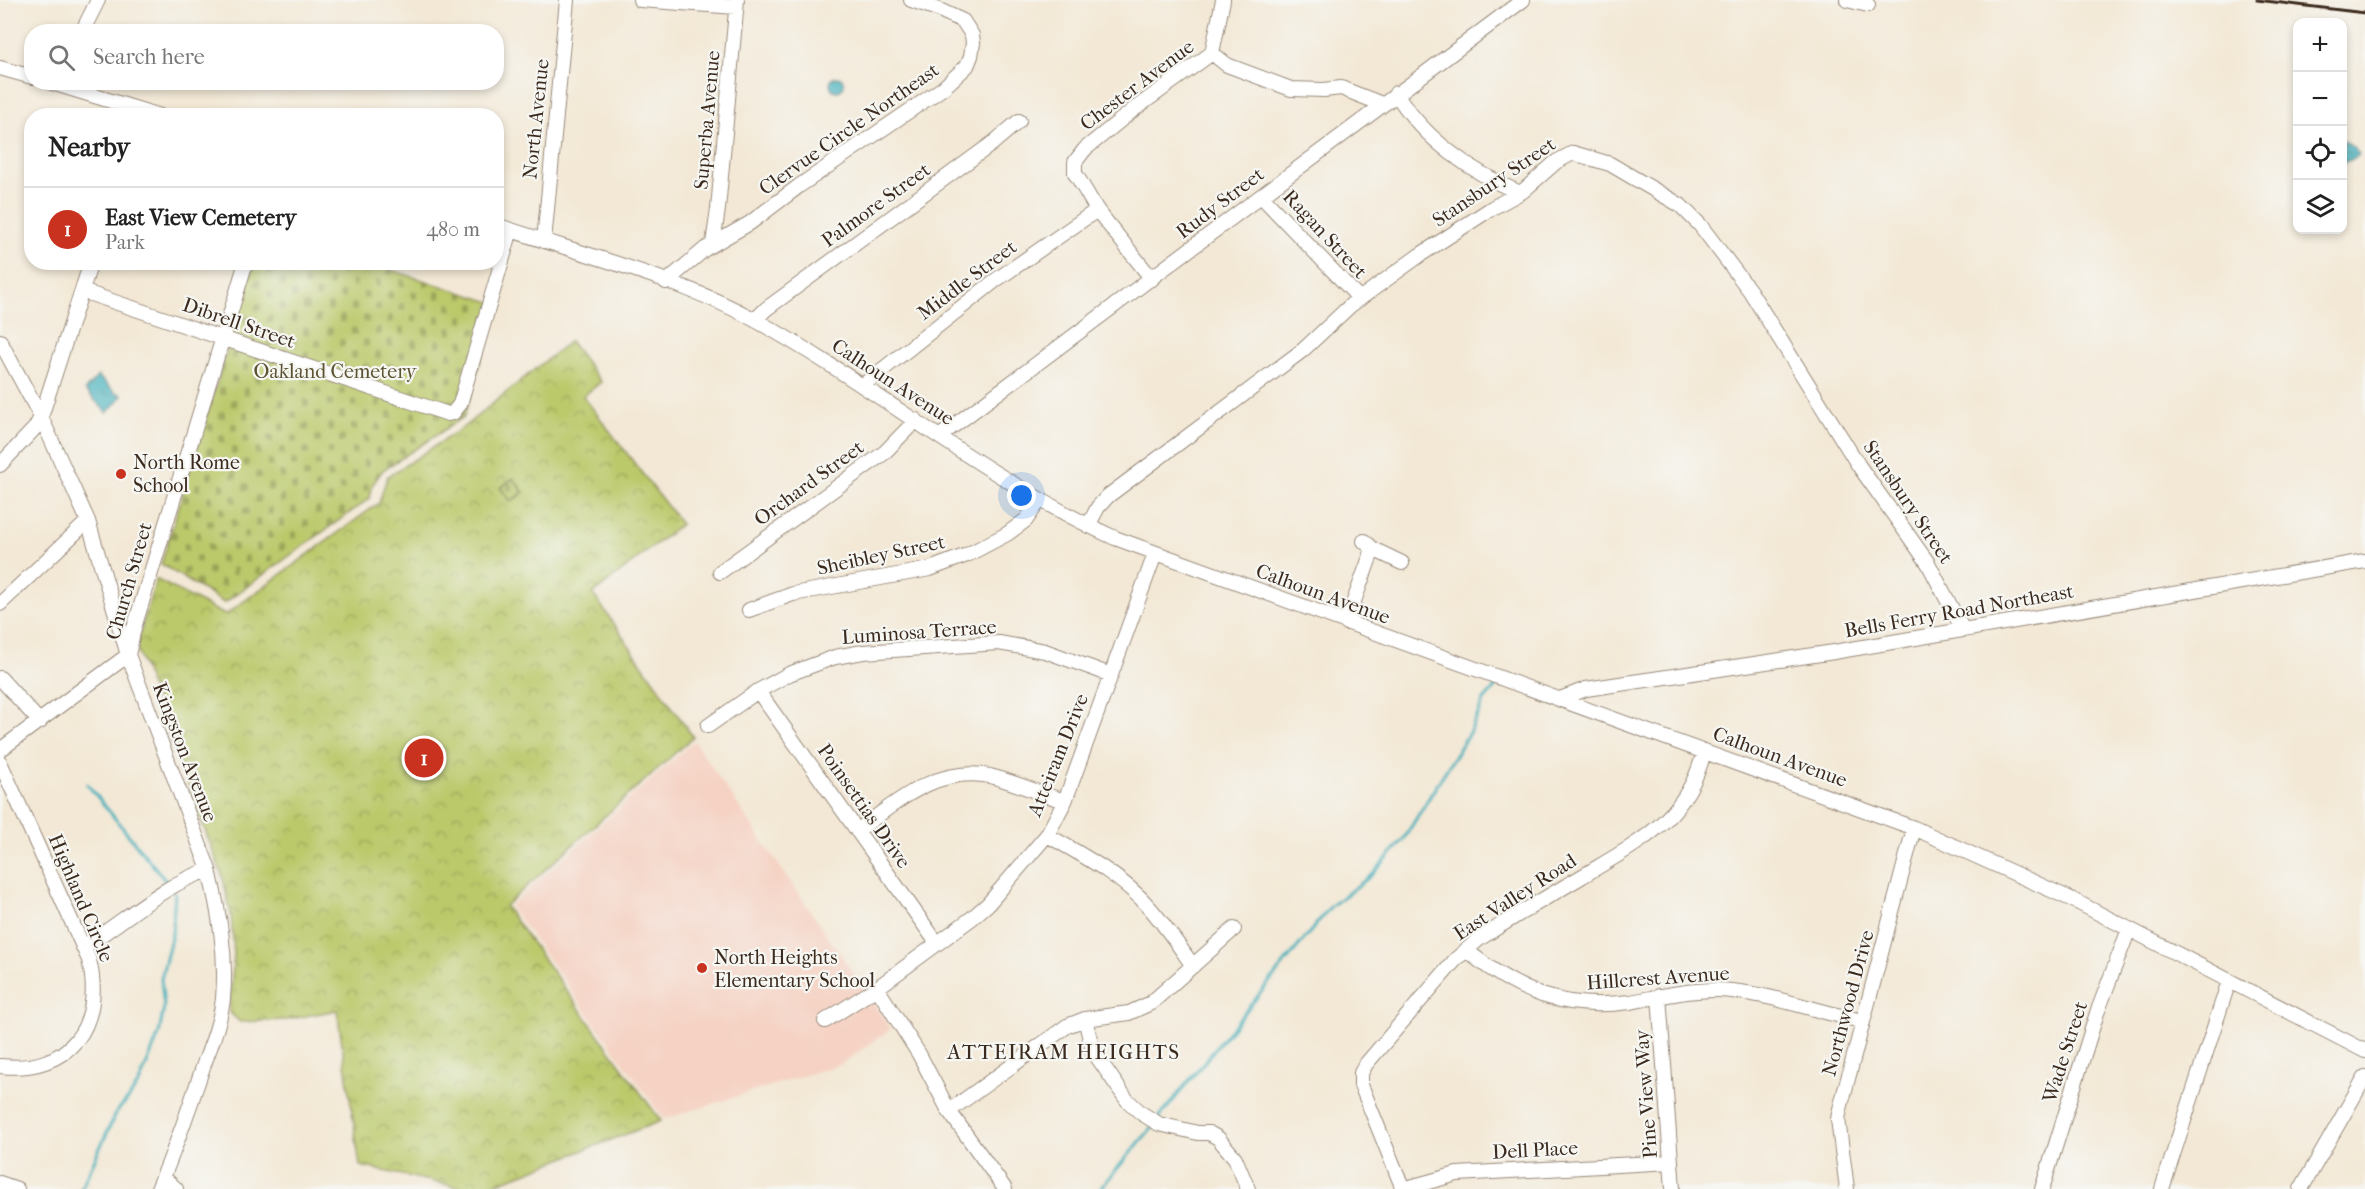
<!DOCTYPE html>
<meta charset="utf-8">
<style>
:root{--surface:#fff;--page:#f2f2f2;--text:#222;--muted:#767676;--line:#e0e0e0;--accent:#c8321e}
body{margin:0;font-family:"IM FELL French Canon",serif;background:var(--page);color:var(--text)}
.controls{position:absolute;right:18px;top:18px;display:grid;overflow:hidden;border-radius:12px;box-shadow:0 3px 9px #0003}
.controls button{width:54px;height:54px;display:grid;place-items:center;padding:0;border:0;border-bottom:2px solid var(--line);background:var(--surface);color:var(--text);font:30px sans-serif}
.you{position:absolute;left:1022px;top:496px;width:21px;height:21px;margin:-15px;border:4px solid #fff;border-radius:50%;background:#1a73e8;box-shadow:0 0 0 9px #1a73e833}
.badge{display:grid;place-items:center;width:39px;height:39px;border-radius:50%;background:var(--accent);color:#fff;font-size:20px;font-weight:700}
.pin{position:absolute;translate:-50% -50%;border:3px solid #fff;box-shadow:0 2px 6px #0006}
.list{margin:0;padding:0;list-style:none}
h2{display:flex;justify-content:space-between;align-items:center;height:78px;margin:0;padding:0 24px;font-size:26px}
h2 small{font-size:20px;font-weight:400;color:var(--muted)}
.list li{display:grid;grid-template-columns:39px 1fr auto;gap:18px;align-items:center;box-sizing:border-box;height:84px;padding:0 24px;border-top:2px solid var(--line)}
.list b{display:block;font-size:22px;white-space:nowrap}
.list p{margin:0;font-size:20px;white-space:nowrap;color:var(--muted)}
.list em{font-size:20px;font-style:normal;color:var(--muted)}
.icon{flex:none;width:33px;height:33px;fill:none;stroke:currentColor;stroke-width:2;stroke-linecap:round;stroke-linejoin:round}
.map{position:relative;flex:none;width:2365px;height:1189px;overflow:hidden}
.search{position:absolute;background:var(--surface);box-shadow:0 3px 9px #0003;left:24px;top:24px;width:480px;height:66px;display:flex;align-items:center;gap:15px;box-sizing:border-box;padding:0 21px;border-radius:24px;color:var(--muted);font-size:22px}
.panel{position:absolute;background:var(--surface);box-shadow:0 3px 9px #0003;left:24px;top:108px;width:480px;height:162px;border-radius:24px}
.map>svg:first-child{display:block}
</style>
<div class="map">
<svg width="2365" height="1189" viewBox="0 0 2365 1189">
<defs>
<pattern id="cemetery-stones" width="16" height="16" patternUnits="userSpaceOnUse" patternTransform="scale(1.5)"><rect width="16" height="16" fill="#bbc96b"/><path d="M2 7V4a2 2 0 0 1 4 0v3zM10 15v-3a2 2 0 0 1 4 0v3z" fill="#99a357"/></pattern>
<pattern id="park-crowns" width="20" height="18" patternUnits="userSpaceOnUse" patternTransform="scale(1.5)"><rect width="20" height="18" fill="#bbc96b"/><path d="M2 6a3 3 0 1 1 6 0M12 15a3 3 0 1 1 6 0" fill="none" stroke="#99a357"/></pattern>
<pattern id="water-ripples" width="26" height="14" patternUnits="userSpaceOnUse" patternTransform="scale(1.5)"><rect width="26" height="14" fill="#40afbb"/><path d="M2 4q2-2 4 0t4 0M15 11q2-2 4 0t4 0" fill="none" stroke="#378f97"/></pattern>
</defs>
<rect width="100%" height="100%" fill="#f6f6f2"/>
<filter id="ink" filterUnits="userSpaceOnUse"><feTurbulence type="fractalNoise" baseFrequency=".0167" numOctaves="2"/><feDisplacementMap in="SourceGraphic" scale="12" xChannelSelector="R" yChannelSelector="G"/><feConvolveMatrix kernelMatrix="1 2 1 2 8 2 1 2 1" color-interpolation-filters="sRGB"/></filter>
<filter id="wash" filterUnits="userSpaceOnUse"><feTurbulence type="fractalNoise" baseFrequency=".008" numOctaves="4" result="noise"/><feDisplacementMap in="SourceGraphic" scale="24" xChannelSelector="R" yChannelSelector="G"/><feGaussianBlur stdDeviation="1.35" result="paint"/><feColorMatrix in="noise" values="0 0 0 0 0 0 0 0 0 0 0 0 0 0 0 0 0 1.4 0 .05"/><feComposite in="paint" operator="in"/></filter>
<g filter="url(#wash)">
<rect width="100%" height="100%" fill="#f3e8d5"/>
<path fill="#f5d2c3" d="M694 741 891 1029 841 1064 664 1119 510 906Z"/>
<path fill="url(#cemetery-stones)" stroke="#7b7a44" stroke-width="1.5" d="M254 263H370L497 304 464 417 383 470 373 484 370 498 224 603 161 564Z
M513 479 523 492 511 501 501 488Z"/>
<path fill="url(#park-crowns)" stroke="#7b7a44" stroke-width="1.5" fill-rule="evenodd" d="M570 341 601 382 583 396 681 524 593 594 693 737 505 906 661 1121 482 1189H467L360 1166 337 1010 285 1020 240 1022 229 1012 234 955 231 915 223 878 136 647 156 579 225 615 379 503 387 477 461 429ZM513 478 524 492 511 502 500 488Z"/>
<path fill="url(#water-ripples)" stroke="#3e6c6c" stroke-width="1.5" d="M830 84a7 7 0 1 1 14 0a7 7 0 1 1-14 0Z
M2343 140 2353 148 2359 154 2357 157 2343 163Z
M98 376 117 394 119 393 122 396 107 413 85 390Z"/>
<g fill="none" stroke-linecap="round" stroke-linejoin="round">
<path stroke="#40afbb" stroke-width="3" d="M87 784 169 885
M1158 1119 1331 906 1372 875 1403 840 1472 728 1484 700 1499 683
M81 1189 117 1111 129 1098 140 1081 159 1034 164 1007 161 979 172 934 175 893 173 890
M1100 1189 1154 1125"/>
</g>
</g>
<g filter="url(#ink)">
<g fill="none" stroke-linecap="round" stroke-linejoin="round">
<g stroke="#97897a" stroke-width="16">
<path id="minor" d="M640 0 736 7
M1847 0 1868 5
M82 32 98 0
M1212 53 1227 65 1291 89 1324 90 1341 88 1382 104
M0 68 32 77
M49 82 160 116
M1396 93C1424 139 1471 172 1520 193
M1261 196 1360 299
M496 225C581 254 679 278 757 321 879 389 987 480 1115 538L1914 828 2073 900 2365 1051
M544 241 567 0
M713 244 718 209 737 0
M1152 279 1097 210 1075 173V162L1085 149 1133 110 1212 53 1223 0
M666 282 705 249 750 223 799 186 943 88 967 66 971 56 973 43 972 35 963 21 937 9 911 0
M82 291 448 414 453 413 460 404 511 230
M755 320 766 309 993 143 1019 121
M0 341 41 417 88 521 128 655 209 870C219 912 227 954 223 998 221 1020 212 1043 204 1064 190 1106 176 1148 158 1189
M863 385 996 280 1097 210
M940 436 1523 0
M0 465 35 428 41 417 91 262
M1088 526 1098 507 1108 496 1303 350 1351 305 1420 255 1492 208 1523 191 1556 162 1573 153 1610 164 1680 205 1700 225 1750 291 1859 466 1928 563 1963 630
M1364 541 1373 549 1402 563
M720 572 884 453 916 420
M0 604 88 521
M749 610 793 594 930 569 967 555 1007 534 1026 520 1040 500
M1346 623 1373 549
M0 678 40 722
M758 691 937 943
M1560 699 1586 689 1834 652 2365 561
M708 726 758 691 789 674 835 657 863 652 999 643 1045 651 1111 675
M0 750 128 655 134 628 246 262
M0 762 89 960C105 1025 69 1074 0 1066
M857 831C898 801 936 766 990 776 1015 782 1040 794 1065 801
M1047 835C1082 855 1122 876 1149 907 1165 925 1179 946 1193 966
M83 947C125 921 162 885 209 870
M1466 950C1517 992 1563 1011 1630 1002 1658 997 1687 990 1716 990 1765 991 1815 1012 1863 1021
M877 988 919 1054 949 1111 1005 1189
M1659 996 1673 1189
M1085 1019 1093 1051 1127 1100 1141 1113 1159 1124 1198 1133H1209L1218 1138 1235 1158 1248 1189
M825 1021 877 988 972 918 988 904 1047 835 1065 801 1155 554
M949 1111 1067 1026 1085 1019 1129 1013 1151 1003 1234 929
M163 1177 176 1189
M0 1183 17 1189
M1403 1189 1361 1085V1073L1366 1064 1456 959 1479 939C1513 917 1547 897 1581 877 1636 844 1688 820 1704 751
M1403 1189 1457 1174 1671 1162
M1847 1189 1838 1119 1840 1109 1914 828
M2042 1189 2097 1013 2129 929
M2162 1189 2229 981
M2301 1189 2365 1077"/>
</g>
<use href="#minor" stroke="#fff" stroke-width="14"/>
<path stroke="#3b2a1e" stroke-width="3" d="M2257 0 2365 13"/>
</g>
</g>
<g fill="#c8321e" stroke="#f6f6f2" stroke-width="2">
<circle cx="121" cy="474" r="6"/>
<circle cx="702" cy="968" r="6"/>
</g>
<g text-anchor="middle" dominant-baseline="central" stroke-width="4.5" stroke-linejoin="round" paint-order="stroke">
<g font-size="20" fill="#3b2a1e" stroke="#f6f6f2">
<text transform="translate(1137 85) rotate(-37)">Chester Avenue</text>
<text transform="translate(536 119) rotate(-84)">North Avenue</text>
<text transform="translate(707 120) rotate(-85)">Superba Avenue</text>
<text transform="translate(849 129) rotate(-35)">Clervue Circle Northeast</text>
<text transform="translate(1494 182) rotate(-34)">Stansbury Street</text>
<text transform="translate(1220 203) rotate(-37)">Rudy Street</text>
<text transform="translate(876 205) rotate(-36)">Palmore Street</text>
<text transform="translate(1325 234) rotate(47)">Ragan Street</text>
<text transform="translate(967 280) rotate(-37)">Middle Street</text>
<text transform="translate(239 323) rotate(19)">Dibrell Street</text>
<text transform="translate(893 382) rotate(33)">Calhoun Avenue</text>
<text transform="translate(809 483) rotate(-36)">Orchard Street</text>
<text transform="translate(1908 502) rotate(56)">Stansbury Street</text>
<text transform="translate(881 555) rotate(-12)">Sheibley Street</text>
<text transform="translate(129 581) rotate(-74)">Church Street</text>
<text transform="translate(1323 594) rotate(20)">Calhoun Avenue</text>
<text transform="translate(1959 611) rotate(-10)">Bells Ferry Road Northeast</text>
<text transform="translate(919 632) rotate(-4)">Luminosa Terrace</text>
<text transform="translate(185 752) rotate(69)">Kingston Avenue</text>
<text transform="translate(1058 755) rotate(-68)">Atteiram Drive</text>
<text transform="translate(1780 757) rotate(20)">Calhoun Avenue</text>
<text transform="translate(864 806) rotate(55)">Poinsettias Drive</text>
<text transform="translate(1515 897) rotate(-33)">East Valley Road</text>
<text transform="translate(81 898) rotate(67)">Highland Circle</text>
<text transform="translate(1658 978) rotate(-4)">Hillcrest Avenue</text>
<text transform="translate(1848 1003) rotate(-75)">Northwood Drive</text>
<text transform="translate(2065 1052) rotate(-72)">Wade Street</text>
<text transform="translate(1646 1094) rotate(-94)">Pine View Way</text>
<text transform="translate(1535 1150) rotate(-3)">Dell Place</text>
</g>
<g font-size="20" fill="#5b5231" stroke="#f6f6f2">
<text x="335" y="371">Oakland Cemetery</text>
</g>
<g font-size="20" fill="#3b2a1e" stroke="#f6f6f2" text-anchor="start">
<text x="133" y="462">North Rome<tspan x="133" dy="23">School</tspan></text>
<text x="714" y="957">North Heights<tspan x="714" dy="23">Elementary School</tspan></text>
</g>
<g font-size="21" letter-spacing="1.5" fill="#3b2a1e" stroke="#f6f6f2">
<text x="1064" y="1052">ATTEIRAM HEIGHTS</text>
</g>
</g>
</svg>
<div class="controls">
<button>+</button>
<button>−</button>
<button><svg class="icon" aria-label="locate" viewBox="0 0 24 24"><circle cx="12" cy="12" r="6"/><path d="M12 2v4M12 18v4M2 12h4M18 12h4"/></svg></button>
<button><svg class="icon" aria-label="layers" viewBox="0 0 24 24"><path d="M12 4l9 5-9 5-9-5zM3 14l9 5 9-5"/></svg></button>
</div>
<div class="you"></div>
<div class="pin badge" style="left:424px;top:758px">1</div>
<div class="search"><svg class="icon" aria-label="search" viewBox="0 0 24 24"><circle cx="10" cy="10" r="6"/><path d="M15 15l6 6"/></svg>Search here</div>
<section class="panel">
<h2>Nearby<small></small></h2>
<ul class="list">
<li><span class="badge">1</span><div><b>East View Cemetery</b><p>Park</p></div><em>480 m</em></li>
</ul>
</section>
</div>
